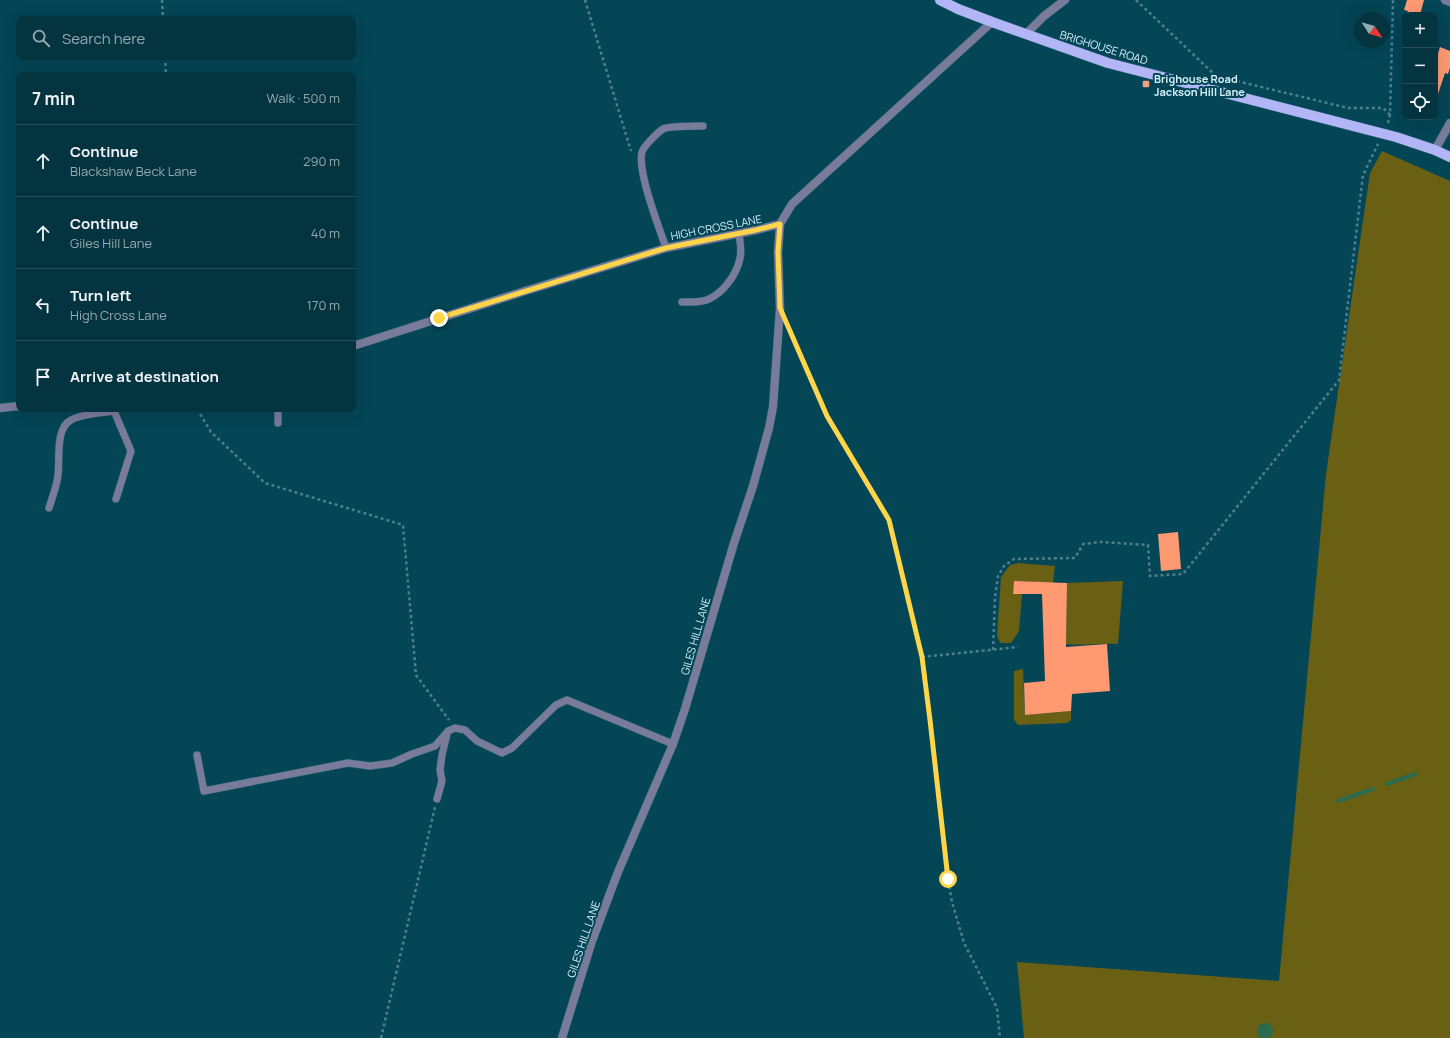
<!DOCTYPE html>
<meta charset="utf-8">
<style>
:root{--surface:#033440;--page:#0d3c47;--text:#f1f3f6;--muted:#97aab1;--line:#244f59}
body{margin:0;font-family:Manrope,sans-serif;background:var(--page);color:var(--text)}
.controls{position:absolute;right:12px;top:12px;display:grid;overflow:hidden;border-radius:8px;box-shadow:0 4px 16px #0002}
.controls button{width:36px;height:36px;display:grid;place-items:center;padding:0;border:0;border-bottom:1px solid var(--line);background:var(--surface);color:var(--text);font:20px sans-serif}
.compass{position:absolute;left:1354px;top:12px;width:36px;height:36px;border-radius:50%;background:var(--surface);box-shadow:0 4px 16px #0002;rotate:126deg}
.stop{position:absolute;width:12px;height:12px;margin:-9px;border:3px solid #ffd54a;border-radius:50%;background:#fff}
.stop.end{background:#ffd54a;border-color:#fff;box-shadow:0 1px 4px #0008}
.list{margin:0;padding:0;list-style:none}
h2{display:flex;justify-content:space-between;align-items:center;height:52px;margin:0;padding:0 16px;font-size:17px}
h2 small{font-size:13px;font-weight:400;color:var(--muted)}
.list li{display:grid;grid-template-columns:26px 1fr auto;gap:12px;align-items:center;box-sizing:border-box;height:72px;padding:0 16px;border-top:1px solid var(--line)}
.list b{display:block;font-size:15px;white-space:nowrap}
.list p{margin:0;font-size:13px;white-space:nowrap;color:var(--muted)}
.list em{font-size:13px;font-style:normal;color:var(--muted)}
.icon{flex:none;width:22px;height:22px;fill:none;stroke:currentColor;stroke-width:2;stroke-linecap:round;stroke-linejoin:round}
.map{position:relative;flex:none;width:1450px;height:1038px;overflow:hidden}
.search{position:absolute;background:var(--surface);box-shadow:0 4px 16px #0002;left:16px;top:16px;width:340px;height:44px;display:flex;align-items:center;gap:10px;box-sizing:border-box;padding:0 14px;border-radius:8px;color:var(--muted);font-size:15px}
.panel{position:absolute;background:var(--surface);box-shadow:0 4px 16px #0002;left:16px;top:72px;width:340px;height:340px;border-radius:8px}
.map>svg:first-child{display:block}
</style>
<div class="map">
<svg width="1450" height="1038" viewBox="0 0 1450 1038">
<rect width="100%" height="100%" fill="#044556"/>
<path fill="#6a6014" d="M1382 151 1450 181V1038H1024L1017 962 1279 981 1326 474 1370 173Z
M1018 563 1055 566 1053 583 1014 581 1013 594H1022L1019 631 1011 643H1000L997 635 1001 577 1010 565Z
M1123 581 1118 644C1100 643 1084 646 1066 644L1067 583Z
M1023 669 1025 715 1071 711V720L1067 723 1018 725 1014 720V671Z"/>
<path fill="#2c6a4e" d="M1257 1031a8 8 0 1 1 16 0a8 8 0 1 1-16 0Z"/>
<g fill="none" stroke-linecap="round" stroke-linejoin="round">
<path stroke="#2c6a4e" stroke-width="4" d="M1387 784 1415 774
M1338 801 1373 789"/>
</g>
<path fill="#fe9972" d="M1407 0H1424L1420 15H1406L1408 11 1404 10Z
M1440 47 1450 51V68L1448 74 1445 73 1437 97H1435V63Z
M1178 532 1181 569 1161 571 1158 534Z
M1014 581 1067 583 1066 647 1107 644 1110 691 1072 694 1071 711 1025 715 1024 683 1045 681 1042 594H1013Z"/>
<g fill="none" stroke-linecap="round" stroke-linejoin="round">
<g stroke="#296474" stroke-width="8">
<path id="service" d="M666 248C659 227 637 171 642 152 644 146 658 132 663 129 669 126 695 126 703 126
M682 302C691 302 701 303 709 299 724 292 737 274 740 258 742 250 740 242 739 234
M278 409V423
M114 411 131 451 116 499
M49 508C52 498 57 486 58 475 60 460 55 428 71 420 81 414 102 413 114 411L115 409
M197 755 204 791 348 763 370 766 392 763 412 754 435 746 448 731 455 728 465 730 477 741 502 753 512 748 556 705 567 700 673 744
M437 799 442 781 440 770 442 755 447 734"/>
</g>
<g stroke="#296474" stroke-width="9">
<path id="minor" d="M1445 0 1450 2
M1026 34 1044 16 1065 0
M1435 150 1450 123
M353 346 525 291 666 248 756 230 780 224
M0 408 19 406"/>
</g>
<g stroke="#296474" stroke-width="9">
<path id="tertiary" d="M562 1038 592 941 618 872 673 744 685 709 734 543 753 486 769 428 773 407 780 308 778 252 780 224 792 204 992 22"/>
</g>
<g stroke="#296474" stroke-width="11">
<path id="primary" d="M940 0 958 9 992 22 1108 63 1396 137 1435 150 1450 157"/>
</g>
<path stroke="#4c808f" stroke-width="2.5" stroke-dasharray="3 3" stroke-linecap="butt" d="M162 0 163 19
M585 0 631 151
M1136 0 1216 76 1348 108H1383L1390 115
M165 57 166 75
M1388 123 1390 115 1393 0
M789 329 827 416 889 520 922 657 930 720 946 868 952 902 964 943 997 1008 1000 1038
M197 409 211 432 265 483 403 525 416 675 449 720
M993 650 995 598 998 576 1004 566 1014 559 1075 558 1083 544 1101 542 1148 545 1150 576 1183 574 1339 380 1363 175 1378 144
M922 657 1018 647
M381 1038 435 807"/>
<use href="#service" stroke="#797b9b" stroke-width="7"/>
<use href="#minor" stroke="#797b9b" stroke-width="8"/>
<use href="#tertiary" stroke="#797b9b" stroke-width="8"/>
<use href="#primary" stroke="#b2b6f7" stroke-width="10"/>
</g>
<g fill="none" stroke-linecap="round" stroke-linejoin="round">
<path stroke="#ffd54a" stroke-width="5" d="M439 318 666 248 756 230 780 224 778 252 780 308 827 416 889 520 922 657 930 720 948 879"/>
</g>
<rect fill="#f2a080" stroke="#044556" stroke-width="1.5" x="1142" y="80" width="8" height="8" rx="2"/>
<g text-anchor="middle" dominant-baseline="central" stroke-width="4" stroke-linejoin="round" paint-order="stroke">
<g font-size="11" fill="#d4f0fa" stroke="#044556">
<text transform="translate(1104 47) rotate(17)">BRIGHOUSE ROAD</text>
<text transform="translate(716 227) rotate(-11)">HIGH CROSS LANE</text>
<text transform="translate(695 636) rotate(-74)">GILES HILL LANE</text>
<text transform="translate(583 939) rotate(-71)">GILES HILL LANE</text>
</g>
<g font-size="11" font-weight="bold" fill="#d4f0fa" stroke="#044556" text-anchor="start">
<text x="1154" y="78">Brighouse Road<tspan x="1154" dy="13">Jackson Hill Lane</tspan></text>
</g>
</g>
</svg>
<div class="controls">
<button>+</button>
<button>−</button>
<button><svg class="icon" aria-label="locate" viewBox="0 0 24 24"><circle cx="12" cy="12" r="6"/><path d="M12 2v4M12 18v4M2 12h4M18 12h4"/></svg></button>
</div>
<svg class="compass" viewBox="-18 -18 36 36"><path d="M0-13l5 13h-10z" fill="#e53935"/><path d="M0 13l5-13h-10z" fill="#97aab1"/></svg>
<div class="stop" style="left:948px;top:879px"></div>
<div class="stop end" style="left:439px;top:318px"></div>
<div class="search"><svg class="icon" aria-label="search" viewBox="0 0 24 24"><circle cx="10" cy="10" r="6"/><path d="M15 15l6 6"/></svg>Search here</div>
<section class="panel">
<h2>7 min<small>Walk · 500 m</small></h2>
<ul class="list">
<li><svg class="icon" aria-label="ahead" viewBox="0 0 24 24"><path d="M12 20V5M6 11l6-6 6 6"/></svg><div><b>Continue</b><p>Blackshaw Beck Lane</p></div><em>290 m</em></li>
<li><svg class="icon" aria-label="ahead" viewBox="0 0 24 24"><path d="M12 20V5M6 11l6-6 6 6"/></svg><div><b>Continue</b><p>Giles Hill Lane</p></div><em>40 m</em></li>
<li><svg class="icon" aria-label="left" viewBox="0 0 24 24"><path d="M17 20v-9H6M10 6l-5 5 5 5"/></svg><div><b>Turn left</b><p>High Cross Lane</p></div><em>170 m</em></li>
<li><svg class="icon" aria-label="arrive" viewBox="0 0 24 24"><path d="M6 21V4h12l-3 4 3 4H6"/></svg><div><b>Arrive at destination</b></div></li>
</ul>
</section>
</div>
